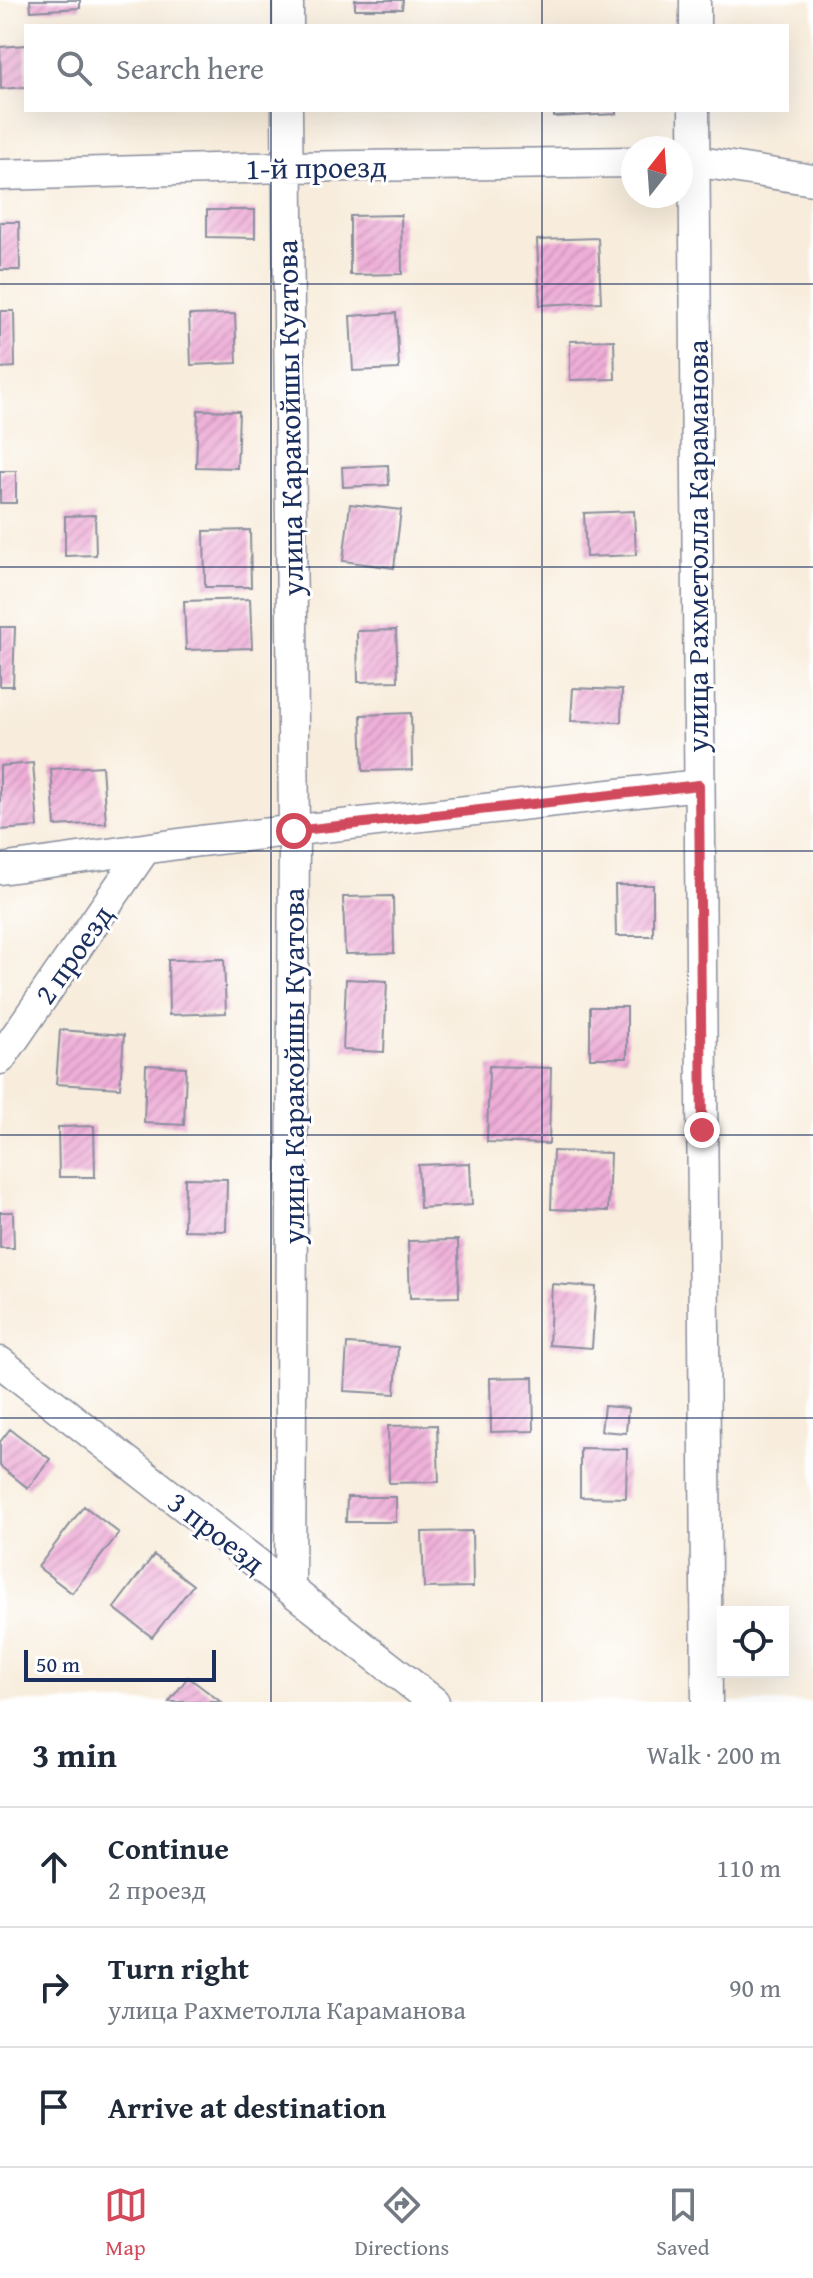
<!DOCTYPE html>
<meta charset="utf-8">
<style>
:root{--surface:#fff;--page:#f6f6f7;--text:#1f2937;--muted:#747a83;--line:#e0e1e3;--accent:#d1495b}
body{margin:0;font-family:"Gentium Book Plus",serif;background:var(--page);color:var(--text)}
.controls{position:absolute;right:24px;bottom:24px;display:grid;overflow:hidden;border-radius:0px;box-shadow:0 8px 32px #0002}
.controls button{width:72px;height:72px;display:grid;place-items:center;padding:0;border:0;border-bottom:2px solid var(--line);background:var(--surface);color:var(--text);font:40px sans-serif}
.compass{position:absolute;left:621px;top:136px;width:72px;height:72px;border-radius:50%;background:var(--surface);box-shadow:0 8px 32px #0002;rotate:17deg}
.scale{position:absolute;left:24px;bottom:20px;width:192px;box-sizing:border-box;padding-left:8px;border:4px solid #1b2f5e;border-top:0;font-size:22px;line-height:28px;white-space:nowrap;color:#1b2f5e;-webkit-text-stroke:6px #fff;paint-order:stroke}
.stop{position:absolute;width:24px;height:24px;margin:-18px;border:6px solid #d1495b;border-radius:50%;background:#fff}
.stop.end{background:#d1495b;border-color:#fff;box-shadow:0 2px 8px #0008}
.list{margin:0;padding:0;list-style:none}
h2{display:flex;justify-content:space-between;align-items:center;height:104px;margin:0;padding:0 32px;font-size:34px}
h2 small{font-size:26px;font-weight:400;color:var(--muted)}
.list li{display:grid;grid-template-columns:52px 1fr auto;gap:24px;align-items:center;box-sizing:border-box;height:120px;padding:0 32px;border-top:2px solid var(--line)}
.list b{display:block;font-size:30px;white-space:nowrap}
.list p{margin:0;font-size:26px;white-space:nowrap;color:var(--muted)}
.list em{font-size:26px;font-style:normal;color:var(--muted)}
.icon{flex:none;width:44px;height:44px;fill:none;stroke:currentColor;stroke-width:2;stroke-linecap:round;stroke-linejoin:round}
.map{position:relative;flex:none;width:813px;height:1702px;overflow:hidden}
.search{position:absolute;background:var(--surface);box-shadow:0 8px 32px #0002;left:24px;right:24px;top:24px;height:88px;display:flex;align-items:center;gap:20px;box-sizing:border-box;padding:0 28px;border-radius:0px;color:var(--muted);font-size:30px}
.sheet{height:464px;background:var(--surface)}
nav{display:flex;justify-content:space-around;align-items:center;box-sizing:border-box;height:112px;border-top:2px solid var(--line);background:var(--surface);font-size:22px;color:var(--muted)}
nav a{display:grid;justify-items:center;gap:4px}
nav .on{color:var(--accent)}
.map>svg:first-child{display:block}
</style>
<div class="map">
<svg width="813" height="1702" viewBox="0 0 813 1702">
<defs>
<pattern id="building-hatch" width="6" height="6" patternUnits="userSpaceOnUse" patternTransform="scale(2)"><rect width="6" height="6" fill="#eeadd7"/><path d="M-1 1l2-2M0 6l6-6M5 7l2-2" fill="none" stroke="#cc95bb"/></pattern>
</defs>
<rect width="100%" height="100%" fill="#fff"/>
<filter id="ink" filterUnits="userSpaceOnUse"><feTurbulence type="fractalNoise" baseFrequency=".0125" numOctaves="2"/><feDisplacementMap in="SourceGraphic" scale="16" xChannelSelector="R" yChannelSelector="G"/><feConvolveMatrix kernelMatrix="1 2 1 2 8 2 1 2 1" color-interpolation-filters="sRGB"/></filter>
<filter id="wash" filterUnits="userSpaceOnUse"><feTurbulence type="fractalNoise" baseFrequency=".006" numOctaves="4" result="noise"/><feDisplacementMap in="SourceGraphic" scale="32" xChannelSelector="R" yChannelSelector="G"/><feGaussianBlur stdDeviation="1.8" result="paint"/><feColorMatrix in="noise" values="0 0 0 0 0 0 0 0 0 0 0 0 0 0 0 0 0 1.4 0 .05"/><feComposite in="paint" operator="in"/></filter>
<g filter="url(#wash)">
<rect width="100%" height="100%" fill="#f8eddc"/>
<g id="blocks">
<path fill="url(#building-hatch)" d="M30 0H80V8L31 11Z
M355 0H403L402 9H355Z
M26 45V87L1 89 0 47Z
M554 110H616V114L554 117Z
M207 210H255V238L207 237Z
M401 215 402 274 350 275V216Z
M0 222H19L20 270H0Z
M598 238 601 302 540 305 537 240Z
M0 311H14L15 367 0 368Z
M396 313 399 369 353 371 350 316Z
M235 314 237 363 191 365 189 315Z
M614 340 615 379 570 380V341Z
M198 410 239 411 237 468 196 467Z
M388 465 389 485 343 487 342 467Z
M0 471H16V503H0Z
M350 504 401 510 394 568 343 561Z
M634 511 636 555 586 557 584 513Z
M95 515 96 555 65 556V516Z
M250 530 251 587H205L204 531Z
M250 599 252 648 186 650 184 601Z
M0 627H15L13 686H0Z
M396 630 398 681 358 682 357 631Z
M573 688 622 690 621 722 571 721Z
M411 713 412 770 363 771 361 715Z
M33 763 38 827 0 830V766Z
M102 766 106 823 55 826 51 769Z
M615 885H653V936H616Z
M393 896 394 953 345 954 343 897Z
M224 959 226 1013 169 1015 168 960Z
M346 979 387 981 384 1052 343 1050Z
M590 1007H627V1058H590Z
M60 1030 124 1035 120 1088 56 1084Z
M146 1065 186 1067 184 1125 144 1123Z
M489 1066 551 1068 549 1144 487 1142Z
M94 1126 95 1177H59L58 1127Z
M553 1151 610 1153 608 1211 551 1209Z
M470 1163 472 1205 420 1208 418 1165Z
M185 1178 227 1179 226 1231 184 1230Z
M0 1212H13L14 1248H0Z
M458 1240 459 1297 410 1298 408 1241Z
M552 1284 596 1287 592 1348 549 1345Z
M347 1344 398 1347 395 1394 344 1391Z
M533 1377 534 1431 491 1432 490 1378Z
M604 1406 628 1408 626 1433 601 1431Z
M437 1425 439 1482 389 1483 388 1426Z
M10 1429 50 1459 28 1488 0 1466V1442Z
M580 1448 627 1449 626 1498 580 1497Z
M347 1497H396V1522H346Z
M84 1506 119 1533 72 1593 38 1567Z
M472 1531 473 1587 424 1588 422 1532Z
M154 1555 193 1585 152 1637 114 1608Z
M188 1677 221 1702H169Z"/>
</g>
</g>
<g filter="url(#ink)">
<use href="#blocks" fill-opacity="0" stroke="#8a8e9d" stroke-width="2"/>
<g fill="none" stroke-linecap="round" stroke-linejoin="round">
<g stroke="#8a8e9d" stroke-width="33">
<path id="street" d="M288 26V0
M695 26V0
M287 110 294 831 290 1589
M694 110 707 1702
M681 161H694L813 180
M0 175 286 167 633 162
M0 869 200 841 699 785
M0 1059 145 849
M0 1362 434 1702"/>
</g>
<use href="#street" stroke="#fff" stroke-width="30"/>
</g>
</g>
<g fill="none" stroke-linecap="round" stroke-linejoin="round" filter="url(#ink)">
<path stroke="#d1495b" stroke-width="10" d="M294 831 699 785 702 1130"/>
</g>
<path fill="none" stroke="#1b2f5e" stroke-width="2" stroke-opacity="0.55" d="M271 0V26M542 0V26M271 110V1702M542 110V1702M0 284H813M0 567H813M0 851H813M0 1135H813M0 1418H813"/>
<g text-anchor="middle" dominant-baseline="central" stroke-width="6" stroke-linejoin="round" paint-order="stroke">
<g font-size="30" fill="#1b2f5e" stroke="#fff">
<text transform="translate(316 167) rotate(-1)">1-й проезд</text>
<text transform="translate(289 418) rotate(-91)">улица Каракойшы Куатова</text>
<text transform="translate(697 546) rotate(-90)">улица Рахметолла Караманова</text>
<text transform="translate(73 954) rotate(-55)">2 проезд</text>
<text transform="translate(293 1066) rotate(-90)">улица Каракойшы Куатова</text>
<text transform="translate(217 1532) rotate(38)">3 проезд</text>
</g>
</g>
</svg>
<div class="controls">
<button><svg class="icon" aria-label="locate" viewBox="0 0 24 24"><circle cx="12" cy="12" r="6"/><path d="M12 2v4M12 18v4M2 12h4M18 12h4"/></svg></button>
</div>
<svg class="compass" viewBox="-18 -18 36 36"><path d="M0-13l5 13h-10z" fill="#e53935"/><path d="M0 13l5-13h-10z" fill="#747a83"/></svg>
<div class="scale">50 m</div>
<div class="stop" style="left:294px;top:831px"></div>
<div class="stop end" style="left:702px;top:1130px"></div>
<div class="search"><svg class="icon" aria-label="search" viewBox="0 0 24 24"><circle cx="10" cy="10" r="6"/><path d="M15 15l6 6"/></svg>Search here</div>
</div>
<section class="sheet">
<h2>3 min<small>Walk · 200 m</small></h2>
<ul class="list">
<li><svg class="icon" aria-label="ahead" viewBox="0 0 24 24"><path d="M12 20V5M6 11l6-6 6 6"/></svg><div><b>Continue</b><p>2 проезд</p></div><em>110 m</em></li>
<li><svg class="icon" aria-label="right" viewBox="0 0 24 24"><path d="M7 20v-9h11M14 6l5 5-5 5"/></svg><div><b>Turn right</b><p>улица Рахметолла Караманова</p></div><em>90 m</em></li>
<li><svg class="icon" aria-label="arrive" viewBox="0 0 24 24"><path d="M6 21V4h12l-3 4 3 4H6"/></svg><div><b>Arrive at destination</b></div></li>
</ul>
</section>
<nav>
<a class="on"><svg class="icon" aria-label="map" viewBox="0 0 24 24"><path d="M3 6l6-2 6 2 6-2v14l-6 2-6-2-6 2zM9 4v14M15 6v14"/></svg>Map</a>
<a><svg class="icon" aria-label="directions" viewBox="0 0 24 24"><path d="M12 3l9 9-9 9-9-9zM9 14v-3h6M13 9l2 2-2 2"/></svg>Directions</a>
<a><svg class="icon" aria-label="saved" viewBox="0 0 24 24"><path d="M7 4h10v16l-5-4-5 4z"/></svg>Saved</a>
</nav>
